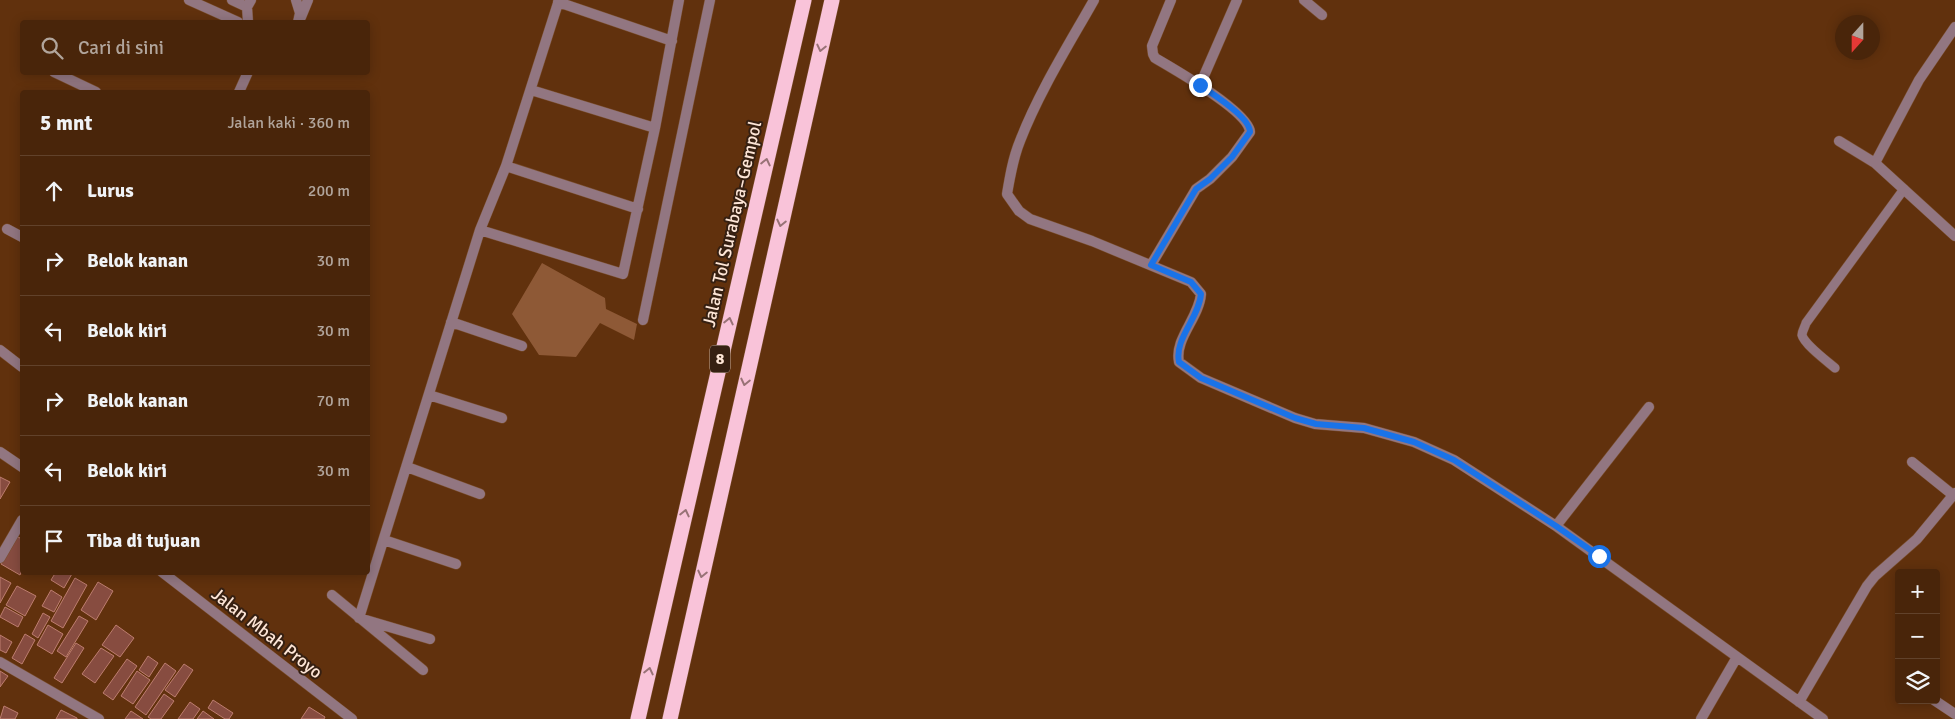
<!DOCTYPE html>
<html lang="id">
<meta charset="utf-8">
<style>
:root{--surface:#49250a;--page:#502d13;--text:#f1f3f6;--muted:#b1a59c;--line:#61422b}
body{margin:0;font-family:Signika,sans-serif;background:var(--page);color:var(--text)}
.controls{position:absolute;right:15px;bottom:15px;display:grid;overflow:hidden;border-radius:5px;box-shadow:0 2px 12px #0003}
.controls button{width:45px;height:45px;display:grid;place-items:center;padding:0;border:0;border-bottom:1px solid var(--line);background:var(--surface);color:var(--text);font:25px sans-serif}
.compass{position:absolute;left:1835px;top:15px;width:45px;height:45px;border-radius:50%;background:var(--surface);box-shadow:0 2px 12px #0003;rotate:201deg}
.stop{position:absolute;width:15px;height:15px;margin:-11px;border:4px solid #1a73e8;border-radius:50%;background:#fff}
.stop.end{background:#1a73e8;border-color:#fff;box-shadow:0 1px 5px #0008}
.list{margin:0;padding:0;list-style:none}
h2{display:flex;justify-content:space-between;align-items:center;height:65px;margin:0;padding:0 20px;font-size:21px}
h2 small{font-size:16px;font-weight:400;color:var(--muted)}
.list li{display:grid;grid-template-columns:32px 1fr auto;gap:15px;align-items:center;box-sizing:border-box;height:70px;padding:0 20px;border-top:1px solid var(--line)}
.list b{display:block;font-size:19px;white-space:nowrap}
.list em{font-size:16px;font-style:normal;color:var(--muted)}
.icon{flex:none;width:28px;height:28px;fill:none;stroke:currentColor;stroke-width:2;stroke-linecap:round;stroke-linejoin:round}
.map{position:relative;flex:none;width:1955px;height:719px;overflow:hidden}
.search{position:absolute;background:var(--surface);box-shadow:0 2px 12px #0003;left:20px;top:20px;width:350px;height:55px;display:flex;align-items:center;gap:12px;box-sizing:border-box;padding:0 18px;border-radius:5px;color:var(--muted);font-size:19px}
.panel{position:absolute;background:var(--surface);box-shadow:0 2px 12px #0003;left:20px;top:90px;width:350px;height:485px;border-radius:5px}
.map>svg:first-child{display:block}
</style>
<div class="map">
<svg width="1955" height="719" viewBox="0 0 1955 719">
<rect width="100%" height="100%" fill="#61310d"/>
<path fill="#8e5936" d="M542 263 605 298 606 309 637 324 634 340 600 323 576 357 539 355 512 314Z"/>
<path fill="#874c40" stroke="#bd7d6f" d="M0 477 10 482 0 499Z
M16 536 22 539V570L20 575 1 564Z
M56 572H73L64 588 51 580Z
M0 577 11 583 0 603Z
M75 578 87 585 63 628 51 621Z
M98 582 113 591 96 620 81 610Z
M17 586 36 596 25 616 6 605Z
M51 590 62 597 54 612 42 606Z
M5 607 23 617 18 627 0 617Z
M43 613 50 617 38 638 32 634Z
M79 616 88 621 66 657 57 651Z
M48 625 63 634 52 654 37 645Z
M116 625 134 638 120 657 102 645Z
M25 634 35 640 22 664 12 658Z
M0 635 12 642 6 653 0 650Z
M76 643 84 648 62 683 54 678Z
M101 648 114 656 95 683 82 674Z
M148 656 158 663 149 677 139 670Z
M127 659 137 666 113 700 103 693Z
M165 663 176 671 146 715 135 707Z
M184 664 193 670 175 697 165 690Z
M0 671 8 676 0 687Z
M137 671 150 680 133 704 121 696Z
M164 694 174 701 161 719H151L148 717Z
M213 700 233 713 229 719H225L208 708Z
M190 702 200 709 193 719H178Z
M4 706 18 713 15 719H0Z
M309 707 325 717 324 719H301Z
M61 710 77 718V719H56Z
M131 711 143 719H125Z
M203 711 214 719H197Z"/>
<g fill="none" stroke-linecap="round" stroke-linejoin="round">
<g stroke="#7a4e2d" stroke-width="10">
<path id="service" d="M1835 368C1828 362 1804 344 1802 335 1802 331 1805 327 1806 323L1904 189"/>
</g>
<g stroke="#7a4e2d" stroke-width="11">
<path id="minor" d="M189 0 238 22
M232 0 247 7
M296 0 300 13 298 22
M1094 0C1068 46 1039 92 1020 141 1013 158 1010 176 1007 194L1019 211 1030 219 1092 241 1191 282 1201 294C1199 318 1174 339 1179 362L1201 378 1295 418 1315 424 1364 428 1414 442 1454 460 1556 526 1823 719
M1304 0 1322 15
M558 2 672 41
M301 17 308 0
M248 22 247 7 251 0
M54 72 96 92
M1200 85 1237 0
M531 90 655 128
M239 92 248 72
M1839 141 1875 163 1955 236
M1875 163 1919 80 1955 27
M506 166 638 209
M7 229 22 237
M480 230 623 274 655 128 679 0
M1151 265 1196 189 1210 179 1232 157 1250 132C1249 112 1174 69 1155 58L1153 54 1152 46 1171 0
M643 320 710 0
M451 322 522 346
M0 350 22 367
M429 395 502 418
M0 452 22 467
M1912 462 1953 495
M407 467 480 494
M1556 526 1649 407
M384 540 456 564
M0 558 22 520
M162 572 352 719
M332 595 423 670
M430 639 359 618 480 230 506 166 559 0
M0 662 99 719
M1934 700 1955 714
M1799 702 1867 586 1875 576 1917 539 1955 493
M1701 719 1737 657"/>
</g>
<g stroke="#7a4e2d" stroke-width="16">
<path id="motorway" d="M638 719 804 0
M670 719 832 0"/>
</g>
<use href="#service" stroke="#927681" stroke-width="9"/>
<use href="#minor" stroke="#927681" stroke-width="10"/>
<use href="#motorway" stroke="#f9c3d9" stroke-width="15"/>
</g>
<defs><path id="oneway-chevron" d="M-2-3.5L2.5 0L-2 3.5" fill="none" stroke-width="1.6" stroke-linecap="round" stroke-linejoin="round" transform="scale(1.25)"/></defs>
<g stroke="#987276">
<use href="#oneway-chevron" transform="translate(821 48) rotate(103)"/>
<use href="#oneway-chevron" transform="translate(766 162) rotate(-77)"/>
<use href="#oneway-chevron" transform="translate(781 223) rotate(103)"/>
<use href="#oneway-chevron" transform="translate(729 321) rotate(-77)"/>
<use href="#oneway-chevron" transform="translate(745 382) rotate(103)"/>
<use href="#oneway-chevron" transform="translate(685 513) rotate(-77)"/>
<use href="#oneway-chevron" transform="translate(702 574) rotate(103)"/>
<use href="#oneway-chevron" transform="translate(649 671) rotate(-77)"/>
</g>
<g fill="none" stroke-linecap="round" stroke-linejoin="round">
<path stroke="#1a73e8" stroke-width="6" d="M1200 85C1212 94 1250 117 1250 132L1232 157 1210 179 1196 189 1151 265 1191 282 1201 294C1199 318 1174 339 1179 362L1201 378 1295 418 1316 424 1364 428 1414 442 1454 460 1556 526 1599 556"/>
</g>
<g text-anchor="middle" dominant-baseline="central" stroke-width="4" stroke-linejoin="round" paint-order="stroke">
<rect fill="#362012" stroke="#c1aa9b" stroke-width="1" x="710" y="345.5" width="20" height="27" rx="4"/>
<g font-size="16" font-weight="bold" fill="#fde5d6">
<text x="720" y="359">8</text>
</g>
<g font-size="18" fill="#fde5d6" stroke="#362012">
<text transform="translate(732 224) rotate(-77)">Jalan Tol Surabaya–Gempol</text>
<text transform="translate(267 633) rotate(38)">Jalan Mbah Proyo</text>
</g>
</g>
</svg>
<div class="controls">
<button>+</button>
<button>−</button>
<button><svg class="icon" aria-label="layers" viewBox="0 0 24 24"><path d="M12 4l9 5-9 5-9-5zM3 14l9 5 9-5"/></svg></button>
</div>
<svg class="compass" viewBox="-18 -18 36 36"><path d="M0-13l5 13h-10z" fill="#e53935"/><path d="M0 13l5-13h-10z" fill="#b1a59c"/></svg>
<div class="stop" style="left:1599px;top:556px"></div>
<div class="stop end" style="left:1200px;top:85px"></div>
<div class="search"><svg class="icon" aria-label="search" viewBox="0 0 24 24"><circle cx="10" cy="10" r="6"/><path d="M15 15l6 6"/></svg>Cari di sini</div>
<section class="panel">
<h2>5 mnt<small>Jalan kaki · 360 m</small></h2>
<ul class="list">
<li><svg class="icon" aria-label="ahead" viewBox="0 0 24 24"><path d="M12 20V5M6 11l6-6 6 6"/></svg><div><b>Lurus</b></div><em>200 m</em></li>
<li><svg class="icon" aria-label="right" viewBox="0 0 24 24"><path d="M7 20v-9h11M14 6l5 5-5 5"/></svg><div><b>Belok kanan</b></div><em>30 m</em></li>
<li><svg class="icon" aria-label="left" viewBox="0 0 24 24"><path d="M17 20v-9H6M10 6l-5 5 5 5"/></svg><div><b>Belok kiri</b></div><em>30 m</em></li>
<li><svg class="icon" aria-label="right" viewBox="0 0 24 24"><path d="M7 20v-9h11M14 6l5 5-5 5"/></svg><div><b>Belok kanan</b></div><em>70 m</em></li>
<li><svg class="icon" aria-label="left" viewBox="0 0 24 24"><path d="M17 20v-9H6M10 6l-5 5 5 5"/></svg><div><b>Belok kiri</b></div><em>30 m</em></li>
<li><svg class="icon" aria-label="arrive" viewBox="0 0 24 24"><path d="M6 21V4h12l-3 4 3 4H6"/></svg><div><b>Tiba di tujuan</b></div></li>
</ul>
</section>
</div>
